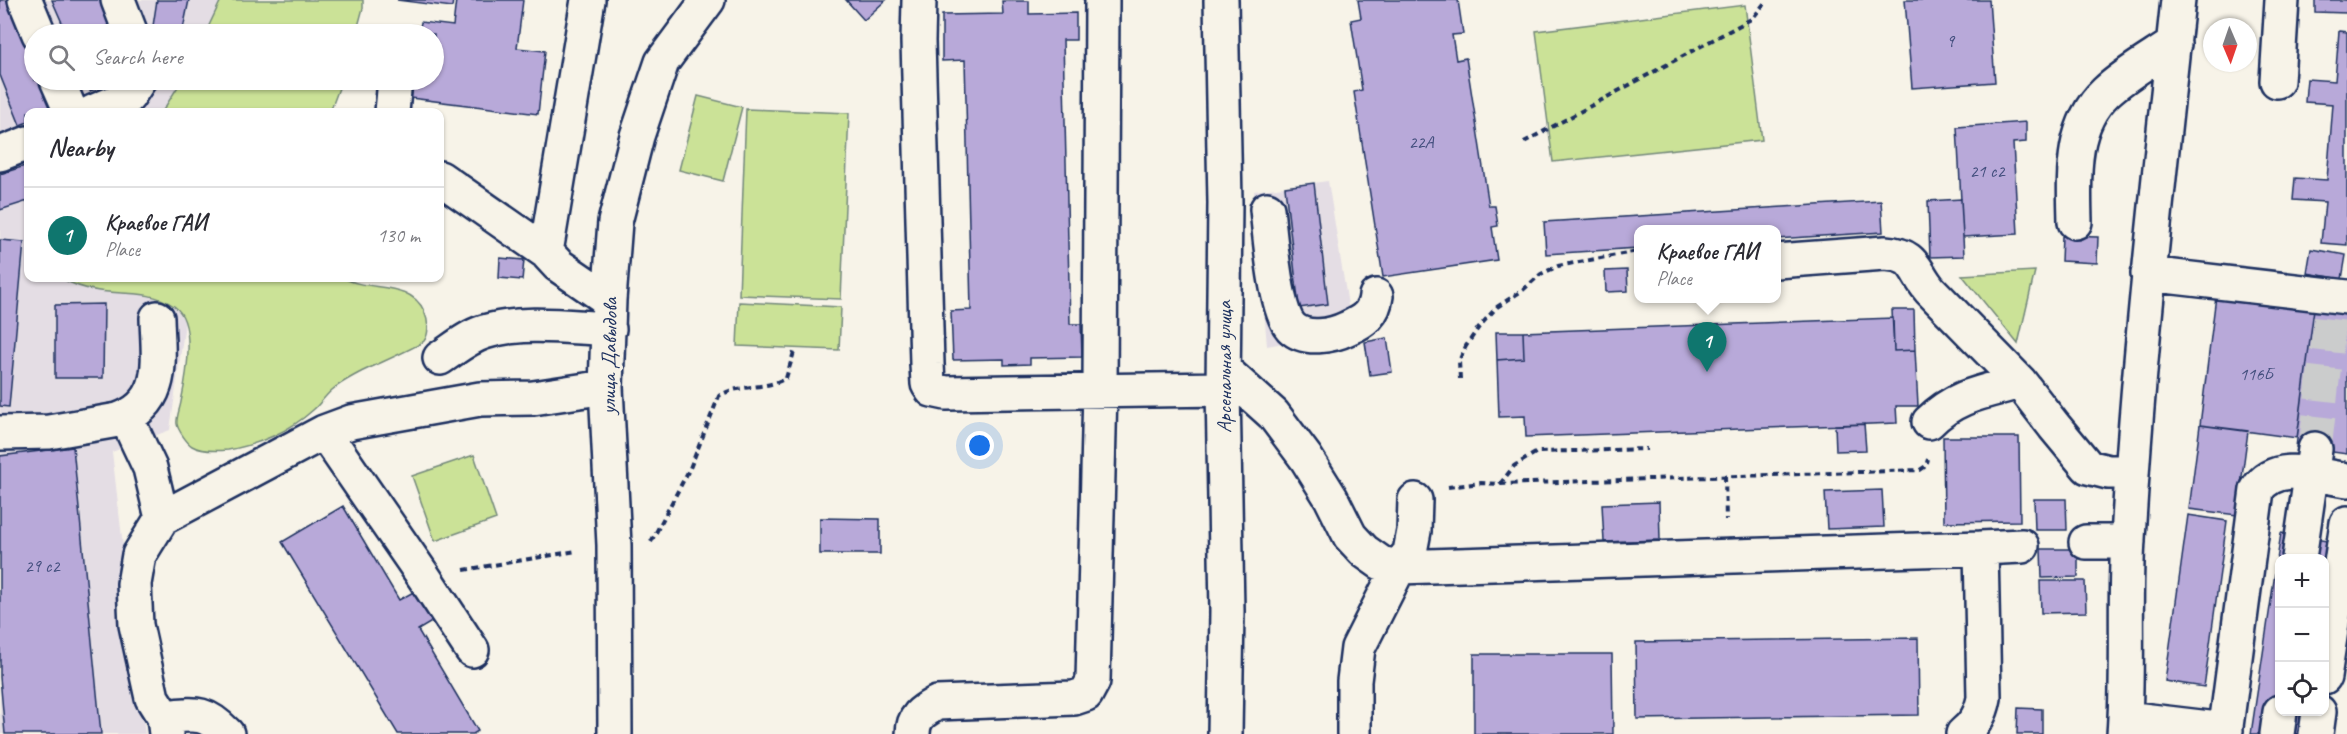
<!DOCTYPE html>
<meta charset="utf-8">
<style>
:root{--surface:#fff;--page:#f2f2f3;--text:#2b2b33;--muted:#7c7c81;--line:#e1e1e2;--accent:#0f766e}
body{margin:0;font-family:Caveat,sans-serif;background:var(--page);color:var(--text)}
.controls{position:absolute;right:18px;bottom:18px;display:grid;overflow:hidden;border-radius:12px;box-shadow:0 2px 4px #0004}
.controls button{width:54px;height:54px;display:grid;place-items:center;padding:0;border:0;border-bottom:2px solid var(--line);background:var(--surface);color:var(--text);font:30px sans-serif}
.compass{position:absolute;left:2203px;top:18px;width:54px;height:54px;border-radius:50%;background:var(--surface);box-shadow:0 2px 4px #0004;rotate:178deg}
.you{position:absolute;left:980px;top:446px;width:21px;height:21px;margin:-15px;border:4px solid #fff;border-radius:50%;background:#1a73e8;box-shadow:0 0 0 9px #1a73e833}
.badge{display:grid;place-items:center;width:39px;height:39px;border-radius:50%;background:var(--accent);color:#fff;font-size:20px;font-weight:700}
.pin{position:absolute;translate:-50% -50px;filter:drop-shadow(0 2px 3px #0008)}
.pin::after{content:'';position:absolute;top:32px;width:21px;height:18px;background:inherit;clip-path:polygon(0 0,100% 0,50% 100%)}
.popup{position:absolute;left:1634px;top:225px;width:147px;height:78px;box-sizing:border-box;display:grid;place-content:center;border-radius:12px;background:var(--surface);filter:drop-shadow(0 2px 4px #0005);font-size:20px;white-space:nowrap;color:var(--muted)}
.popup b{font-size:22px;color:var(--text)}
.popup::after{content:'';position:absolute;left:50%;top:100%;margin-left:-12px;border:12px solid transparent;border-top-color:var(--surface)}
.list{margin:0;padding:0;list-style:none}
h2{display:flex;justify-content:space-between;align-items:center;height:78px;margin:0;padding:0 24px;font-size:26px}
h2 small{font-size:20px;font-weight:400;color:var(--muted)}
.list li{display:grid;grid-template-columns:39px 1fr auto;gap:18px;align-items:center;box-sizing:border-box;height:96px;padding:0 24px;border-top:2px solid var(--line)}
.list b{display:block;font-size:22px;white-space:nowrap}
.list p{margin:0;font-size:20px;white-space:nowrap;color:var(--muted)}
.list em{font-size:20px;font-style:normal;color:var(--muted)}
.icon{flex:none;width:33px;height:33px;fill:none;stroke:currentColor;stroke-width:2;stroke-linecap:round;stroke-linejoin:round}
.map{position:relative;flex:none;width:2347px;height:734px;overflow:hidden}
.search{position:absolute;background:var(--surface);box-shadow:0 2px 4px #0004;left:24px;top:24px;width:420px;height:66px;display:flex;align-items:center;gap:15px;box-sizing:border-box;padding:0 21px;border-radius:33px;color:var(--muted);font-size:22px}
.panel{position:absolute;background:var(--surface);box-shadow:0 2px 4px #0004;left:24px;top:108px;width:420px;height:174px;border-radius:12px}
.map>svg:first-child{display:block}
</style>
<div class="map">
<svg width="2347" height="734" viewBox="0 0 2347 734">
<rect width="100%" height="100%" fill="#f7f3e8"/>
<filter id="ink" filterUnits="userSpaceOnUse"><feTurbulence type="fractalNoise" baseFrequency=".0167" numOctaves="2"/><feDisplacementMap in="SourceGraphic" scale="12" xChannelSelector="R" yChannelSelector="G"/><feConvolveMatrix kernelMatrix="1 2 1 2 8 2 1 2 1" color-interpolation-filters="sRGB"/></filter>
<g filter="url(#ink)">
<path fill="#e4dde4" d="M0 0H314L294 34H34V80H268L249 112H28V278H187L184 330 170 430 112 452 145 734H0Z
M1328 181 1352 330 1267 346 1254 191Z"/>
<path fill="#cbe297" stroke="#73887a" stroke-width="1.5" d="M221 0H363V8L356 34H205Z
M1745 5 1762 140 1553 162 1536 31Z
M182 80H342L330 112H162Z
M698 96 742 107 723 181 679 170Z
M746 109 849 113 841 299 739 295Z
M2035 271 2018 344 1962 275Z
M61 278H344C368 292 410 280 424 311 428 320 430 333 424 341 420 346 370 367 359 373 350 378 340 383 332 390 325 396 320 404 313 410 290 431 258 445 228 450 217 451 202 452 192 446 187 443 178 430 177 424 176 418 180 408 181 402 186 379 197 322 174 306 151 290 124 295 99 291 85 289 73 285 61 278Z
M739 302 841 307 839 350 737 346Z
M474 455 496 519 435 541 412 476Z"/>
<path fill="#b8a9d9" stroke="#1b2f5e" stroke-width="1.5" d="M0 0H18L34 40V80H51L62 107 50 112H28V122L20 125 0 75Z
M52 0H109L118 22 87 34H67Z
M157 0H189L182 34H176L153 26Z
M397 0H453L452 7Z
M456 0H523L517 48 545 51 538 114 411 98 414 80H434V34H419L421 22 453 26Z
M846 0H886L864 20Z
M1358 0H1458L1463 34 1452 35 1456 60 1466 58 1489 206H1495L1498 226 1492 227 1497 260 1383 277 1354 92 1362 90 1351 20 1361 18Z
M1905 0H1989L1995 82 1912 88Z
M2315 0H2347V13L2315 12Z
M1002 1H1029V14L1076 13V40H1063L1070 324H1081L1082 357 1030 358V364L1004 365V359L953 360 951 311 971 310 965 60 942 61V15L1003 14Z
M118 22 123 34H87Z
M2339 31 2347 32V245L2321 243 2325 202 2293 200 2295 178 2327 180 2333 104 2305 102 2306 89 2307 79 2335 81Z
M85 80H118L90 91Z
M2026 122V142L2013 143 2018 234 1963 237 1957 127Z
M28 165V201L0 210V174Z
M1314 183 1328 304 1299 308 1285 187Z
M1961 199 1964 256 1930 257 1928 201Z
M1881 201 1883 232 1776 239V230H1638V248L1546 254 1544 222Z
M2062 236 2098 237 2097 263 2061 261Z
M0 240 24 242 9 407 0 406Z
M2311 249 2346 255 2342 279 2307 273Z
M500 258 524 260 522 280 499 278Z
M1627 270 1628 291 1606 292 1605 271Z
M2216 296 2314 309 2297 438 2200 425Z
M104 304 103 378H55V305Z
M2314 309 2347 314V454L2296 447Z
M1892 310H1914L1915 350 1894 351Z
M1893 318 1894 351 1915 350 1918 406H1896L1897 423 1526 437 1525 416 1499 417 1497 360 1524 358 1523 332Z
M1496 332H1523L1524 358 1497 360Z
M1387 338 1392 372 1370 375 1365 342Z
M1864 424 1866 450 1836 451 1835 425Z
M2200 425 2248 431 2237 515 2189 509Z
M1943 437H2019L2020 521 1944 522Z
M73 447 101 734H5L0 677V456Z
M1882 490 1884 527 1827 529 1825 492Z
M2034 499H2066L2067 530H2035Z
M1659 502 1660 540 1604 542 1602 504Z
M343 506 399 600 417 590 435 620 418 630 478 731 473 734H398L282 542Z
M2188 515 2227 521 2204 687 2165 681Z
M820 518 880 519V554H820Z
M2281 533 2327 541 2324 561V558H2280V712H2302L2299 729 2333 734H2251Z
M2041 549H2078V577L2042 578Z
M2040 581H2085L2086 612 2041 613Z
M1918 638 1919 715 1637 719 1636 642Z
M1474 654H1612L1613 734H1474Z
M2018 708 2042 709V734H2017Z"/>
<g fill="none" stroke-linecap="round" stroke-linejoin="round">
<path stroke="#cbcccc" stroke-width="33" stroke-dasharray="33 16" stroke-linecap="butt" d="M2315 449 2331 312"/>
<g stroke="#1b2f5e" stroke-width="38">
<path id="minor" d="M25 0 39 34
M118 0 131 34
M919 0 918 41 927 364 928 384 932 390 946 393 1223 389
M1221 0 1225 203 1223 389 1227 611 1225 734
M57 80 71 112
M2277 81 2282 0
M93 112 128 97 139 80
M392 112 395 80
M0 154 28 143
M440 178 546 252 558 265 609 300
M1267 209C1270 235 1275 309 1291 327 1305 341 1332 336 1348 328 1364 321 1374 314 1376 296
M2075 222C2074 177 2070 126 2106 92 2125 74 2152 59 2174 44
M546 252 588 0
M1776 261 1885 253C1917 255 1913 270 1930 290L2020 382 2054 426 2088 467 2108 472H2132
M2148 274 2347 297
M440 358C454 349 468 337 484 332 523 320 569 327 609 329
M1224 370 1273 414 1306 458 1331 498 1350 536 1364 551 1381 563 1399 567 1981 548 1984 698C1981 714 1975 724 1963 734
M126 417 150 468 162 518
M1929 422C1956 395 1984 392 2020 382
M324 432 424 577 472 650
M0 433 49 432 118 420C167 403 158 360 157 318
M2086 542H2128
M1981 548 2022 546
M2299 558 2315 449
M2324 677 2347 523
M164 717C195 714 204 710 227 734
M2125 718 2226 730
M166 734 164 717 152 698 136 625 134 584 139 555 162 518 324 432 351 422 480 399 533 398 606 387
M615 734 614 545 606 387 609 300 615 222 637 136 662 62 708 0
M913 734C913 716 923 711 937 703L1074 698 1086 694 1093 681 1100 389 1102 0
M1354 734V681L1358 648 1399 567 1410 552 1414 531 1415 500
M2124 734C2129 669 2124 604 2128 539 2138 358 2159 179 2178 0
M2225 734 2257 490C2276 460 2318 476 2347 480
M2277 734 2280 712
M2316 734 2319 712"/>
</g>
<path stroke="#1b2f5e" stroke-width="4" stroke-dasharray="6 4.5" stroke-linecap="butt" d="M1524 142 1753 18 1767 0
M1460 379 1459 361 1466 346 1479 327 1497 307 1523 290 1541 274 1558 266 1638 251
M1725 476 1726 520
M1500 484 1514 466 1537 452 1647 449
M1448 487 1481 483 1500 484 1920 470 1926 466 1928 459
M651 542 690 468 719 396C740 383 763 391 786 378L795 349
M464 570 577 551"/>
<use href="#minor" stroke="#f7f3e8" stroke-width="33"/>
</g>
</g>
<g text-anchor="middle" dominant-baseline="central" stroke-width="6" stroke-linejoin="round" paint-order="stroke">
<g font-size="18" fill="#424e7d">
<text x="1950" y="41">9</text>
<text x="1421" y="142">22А</text>
<text x="1987" y="171">21 с2</text>
<text x="2256" y="374">116Б</text>
<text x="42" y="566">29 с2</text>
</g>
<g font-size="21" fill="#1b2f5e" stroke="#f7f3e8">
<text transform="translate(609 356) rotate(-89)">улица Давыдова</text>
<text transform="translate(1224 367) rotate(-90)">Арсенальная улица</text>
</g>
</g>
</svg>
<div class="controls">
<button>+</button>
<button>−</button>
<button><svg class="icon" aria-label="locate" viewBox="0 0 24 24"><circle cx="12" cy="12" r="6"/><path d="M12 2v4M12 18v4M2 12h4M18 12h4"/></svg></button>
</div>
<svg class="compass" viewBox="-18 -18 36 36"><path d="M0-13l5 13h-10z" fill="#e53935"/><path d="M0 13l5-13h-10z" fill="#7c7c81"/></svg>
<div class="you"></div>
<div class="pin badge" style="left:1707px;top:372px">1</div>
<div class="popup"><b>Краевое ГАИ</b>Place</div>
<div class="search"><svg class="icon" aria-label="search" viewBox="0 0 24 24"><circle cx="10" cy="10" r="6"/><path d="M15 15l6 6"/></svg>Search here</div>
<section class="panel">
<h2>Nearby<small></small></h2>
<ul class="list">
<li><span class="badge">1</span><div><b>Краевое ГАИ</b><p>Place</p></div><em>130 m</em></li>
</ul>
</section>
</div>
